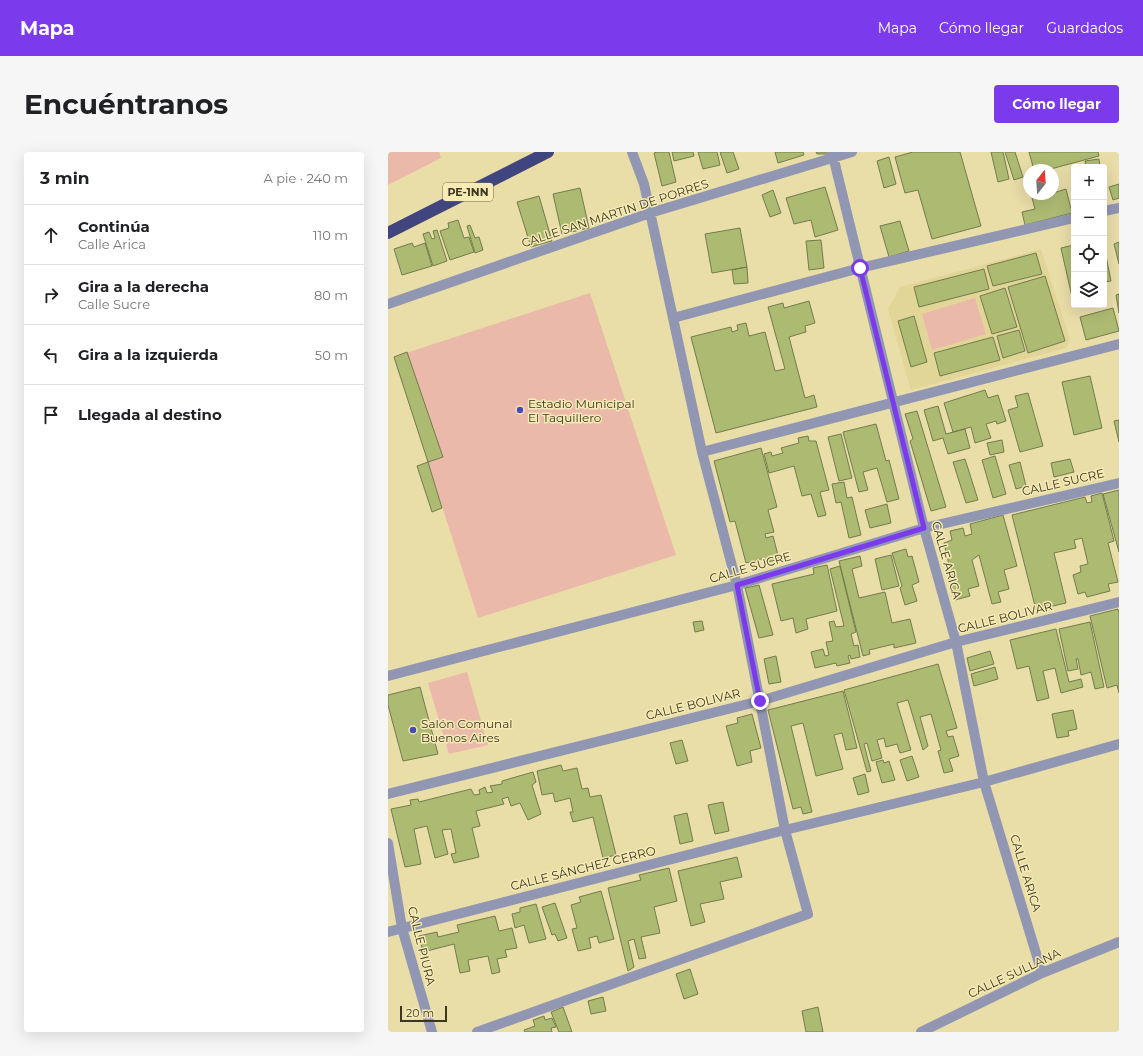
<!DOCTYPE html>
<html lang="es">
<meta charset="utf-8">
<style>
:root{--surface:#fff;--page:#f6f6f6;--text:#202124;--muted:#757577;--line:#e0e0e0;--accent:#7c3aed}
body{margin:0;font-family:Montserrat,sans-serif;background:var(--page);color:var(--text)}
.controls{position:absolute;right:12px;top:12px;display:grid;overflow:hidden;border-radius:4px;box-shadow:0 4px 16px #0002}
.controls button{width:36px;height:36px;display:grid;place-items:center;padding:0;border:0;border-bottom:1px solid var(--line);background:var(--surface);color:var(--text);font:20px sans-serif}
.compass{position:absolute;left:635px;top:12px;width:36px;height:36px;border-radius:50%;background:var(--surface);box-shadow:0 4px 16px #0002;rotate:17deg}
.scale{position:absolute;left:12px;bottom:10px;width:47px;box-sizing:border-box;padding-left:4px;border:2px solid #3b3721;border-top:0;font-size:11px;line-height:14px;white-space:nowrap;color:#3b3721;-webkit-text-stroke:3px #f6eab5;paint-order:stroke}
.stop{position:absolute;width:12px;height:12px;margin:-9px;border:3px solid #7c3aed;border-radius:50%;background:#fff}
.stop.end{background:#7c3aed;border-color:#fff;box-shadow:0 1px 4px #0008}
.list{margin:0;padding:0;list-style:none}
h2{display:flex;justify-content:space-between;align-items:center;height:52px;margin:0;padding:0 16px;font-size:17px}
h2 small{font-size:13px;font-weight:400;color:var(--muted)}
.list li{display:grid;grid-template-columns:26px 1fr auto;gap:12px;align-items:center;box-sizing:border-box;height:60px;padding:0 16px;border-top:1px solid var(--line)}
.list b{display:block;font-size:15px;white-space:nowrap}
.list p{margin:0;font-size:13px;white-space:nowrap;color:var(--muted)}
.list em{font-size:13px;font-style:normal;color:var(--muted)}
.icon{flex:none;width:22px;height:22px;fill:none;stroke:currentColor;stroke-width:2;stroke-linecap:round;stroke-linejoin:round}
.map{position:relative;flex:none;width:731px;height:880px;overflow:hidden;border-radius:4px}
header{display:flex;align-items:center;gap:24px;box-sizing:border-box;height:56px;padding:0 20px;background:var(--accent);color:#fff}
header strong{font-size:19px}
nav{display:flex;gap:22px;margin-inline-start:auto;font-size:14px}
.intro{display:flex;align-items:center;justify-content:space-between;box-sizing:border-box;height:96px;padding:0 24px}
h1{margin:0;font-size:28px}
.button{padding:10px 18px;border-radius:4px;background:var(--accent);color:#fff;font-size:14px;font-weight:700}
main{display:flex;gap:24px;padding:0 24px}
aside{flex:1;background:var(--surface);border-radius:4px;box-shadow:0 4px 16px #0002}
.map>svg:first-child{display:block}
</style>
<header>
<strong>Mapa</strong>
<nav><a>Mapa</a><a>Cómo llegar</a><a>Guardados</a></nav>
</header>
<div class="intro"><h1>Encuéntranos</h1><a class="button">Cómo llegar</a></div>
<main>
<aside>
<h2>3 min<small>A pie · 240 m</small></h2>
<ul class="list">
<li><svg class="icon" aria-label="ahead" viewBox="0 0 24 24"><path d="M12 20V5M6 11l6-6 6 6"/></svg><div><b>Continúa</b><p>Calle Arica</p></div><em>110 m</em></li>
<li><svg class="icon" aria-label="right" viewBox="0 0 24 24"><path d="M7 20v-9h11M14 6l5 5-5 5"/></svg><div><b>Gira a la derecha</b><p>Calle Sucre</p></div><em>80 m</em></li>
<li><svg class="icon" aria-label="left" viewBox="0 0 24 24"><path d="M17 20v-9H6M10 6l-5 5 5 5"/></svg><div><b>Gira a la izquierda</b></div><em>50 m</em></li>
<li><svg class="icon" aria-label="arrive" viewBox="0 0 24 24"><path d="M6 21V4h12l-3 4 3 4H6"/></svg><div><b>Llegada al destino</b></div></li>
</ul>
</aside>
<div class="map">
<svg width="731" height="880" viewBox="0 0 731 880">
<rect width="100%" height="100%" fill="#e9dda8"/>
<path fill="#e2d598" d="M653 97 682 188 678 196 523 238 500 157 512 135Z"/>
<path fill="#ebb9aa" d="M0 0H51L53 6 0 33Z
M202 141 288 403 90 466 6 205Z
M587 146 598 182 544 198 534 162Z
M79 520 100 593 61 602 40 531Z"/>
<path fill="#adba72" stroke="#737c4c" d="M269 0H281L288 30 274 34 266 1Z
M284 0H305L306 4 286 9Z
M310 0H329L332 13 315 17Z
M332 0H345L351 17 339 21Z
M387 0H415L416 3 390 11Z
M428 0H441V2H429Z
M525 0H572L593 74 544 87 530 38 517 41 507 5Z
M603 0H615L621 27 610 30Z
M617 0H627L635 25 626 28Z
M641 0H710L711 4 659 18H646Z
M501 5 508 32 496 36 489 9Z
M711 7 712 15H698L697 9Z
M731 32V46L725 48 721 35Z
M437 35 450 78 427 85 423 68 406 72 398 46Z
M192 36 201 76 174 82 165 42Z
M678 37 684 61 637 73 634 60 647 57 644 46 659 42H665V41Z
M385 38 393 61 382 65 374 43Z
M151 44 164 89 143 95 129 50Z
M70 68 76 86 81 85 86 100 62 108 52 79 61 76 60 71Z
M512 69 521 99 501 105 492 74Z
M82 73 87 86 91 85 95 98 87 101 79 74Z
M352 76 359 115 324 121 317 82Z
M49 78 59 109 45 114 35 82 41 80 44 87 47 86 45 79Z
M433 88 436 116 421 118 418 89Z
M731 90V112L726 92Z
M24 91 26 95 37 91 44 114 14 123 6 97Z
M686 93V145H684L673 96Z
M716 99H717L723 129 716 130Z
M648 101 654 122 605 134 599 114Z
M359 115 360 131 346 132 344 118Z
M596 117 601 137 531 155 526 135Z
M657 124 677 189 640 201 620 135Z
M617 136 629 175 604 182 592 144Z
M731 142V161L728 143Z
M421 149 427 171 417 174 418 180 401 185 417 246 426 243 429 255 328 281 303 185 343 175 344 180 350 178 349 173 358 171 361 184 377 180 387 219 397 217 380 155 395 151 396 156Z
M725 156 731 179 698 188 692 165Z
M526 164 539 210 523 215 510 169Z
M631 178 637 199 615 206 609 184Z
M605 185 612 208 552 224 546 201Z
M19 200 55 305 40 310 6 205Z
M702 224 714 276 686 283 674 230Z
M597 238 600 246 610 243 618 269 609 272 608 269 598 272 603 286 587 291 583 275 565 280 556 251Z
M640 241 655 294 632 300 620 258 630 255 627 244Z
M550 254 558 282 577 277 582 296 560 302 555 286 545 289 536 258Z
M529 259 558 355 543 359 522 289 525 287 517 262Z
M731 268V290L726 269Z
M488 272 498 309 501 308 511 347 499 350 489 316 475 320 480 338 471 340 455 280Z
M453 282 464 326 451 329 440 285Z
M420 284 421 289H428L441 338 432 340 438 363 430 365 423 342 414 344 406 314 381 321 376 302 383 300 384 304 395 301 393 296 411 291 410 286Z
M614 288 616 300 602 303 599 291Z
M373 296 389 355 380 358 386 380 377 382 378 386 385 384 391 407 380 410 377 406 358 411 347 369 342 370 326 309Z
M607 304 618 342 605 346 594 308Z
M577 307 590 348 578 351 565 310Z
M682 307 686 320 666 325 663 311Z
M40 310 54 356 44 360 29 314Z
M632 310 638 334 628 337 621 313Z
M456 330 459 346 464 345 473 383 461 386 453 350 448 351 444 332Z
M731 338V400L715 342Z
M714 341 726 389 720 391 730 430 720 432 722 439 699 445 697 440 690 442 685 423 693 420 692 414 700 412 694 386 686 388 688 396 666 401 678 451 648 458 624 363 697 345 699 351 704 350 703 344Z
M499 352 503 371 482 376 477 358Z
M615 363 629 414 616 418 621 437 610 440 613 450 604 452 591 403 584 408 591 434 580 437 582 444 567 448 559 418 562 417 556 391 564 388 562 379 575 376 577 384 584 382 582 372Z
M518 397 520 405 524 404 531 430 524 433 529 449 517 453 512 436 514 434 504 401Z
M503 403 511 434 494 438 487 407Z
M472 404 474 414 464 417 471 446 497 440 504 471 522 467 528 491 506 496V492L481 498 482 502 475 504 451 409Z
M439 413 449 459 418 467 420 477 408 481 405 466 393 469 384 432 426 422 425 416Z
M452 414 468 480 463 482 466 494 470 493 472 505 463 507 462 503 460 504 462 511 449 514 448 511 427 516 423 500 435 497 437 504 441 503 438 490 445 489 441 470 446 469 448 475 456 474 442 417Z
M371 433 385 483 371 486 357 436Z
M730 457 731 460V541L729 533 719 536 702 464Z
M314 469 316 478 307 480 305 470Z
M702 470 716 535 707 537 703 520 693 523 690 507H688L690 517 680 519 671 477Z
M668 477 681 530 693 527 695 535 673 541 667 516 655 519 661 546 649 549 641 514 629 517 622 488Z
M602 499 606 512 582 519 579 506Z
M388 504 393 530 381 532 376 507Z
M550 512 569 576 558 579 560 585 565 584 571 604 561 607 565 619 556 621 550 599 553 598 543 562 532 565 540 594 535 598 520 548 509 551 523 598 512 601 509 592 498 595 496 586 489 588 494 606 484 609 479 591 476 592 483 619 479 620 456 538Z
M607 515 610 527 586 534 583 522Z
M32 535 50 602 15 609 0 553V543Z
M455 539 469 596 458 598 454 581 446 583 455 617 428 624 415 571 403 574 424 660 415 662 413 655 405 657 380 558Z
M685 558 689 577 680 579 681 584 669 586 664 562Z
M364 562 373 596 362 599 364 610 349 614 338 574 350 571 349 566Z
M294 588 300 609 288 612 282 591Z
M524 604 531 625 519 629 512 608Z
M495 608 496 611 501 609 507 628 494 631 488 610Z
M173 613 175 619 189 616 194 637 200 636 202 645 213 643 228 703 215 706 205 665 185 670 182 660H185L182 646 167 650 165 641 154 643 149 619Z
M145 620 148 630 144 633 153 662 140 668 132 651 123 654 120 645 114 647 116 652 88 659 92 674 84 676 91 705 66 711 63 702 68 701 63 677 54 678 60 702 47 706 39 674 26 677 33 712 17 715 3 657 23 653 22 648 30 647 31 650 83 637 86 643 92 642 91 638 97 635 99 641 105 640 102 634 114 632V629Z
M477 622 481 640 470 643 465 626Z
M335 650 341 679 327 682 320 653Z
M299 661 305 689 292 692 286 664Z
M349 705 354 725 332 730 336 747 312 752 317 770 303 774 290 719Z
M281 716 289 749 266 755 272 781 253 785 258 806 251 807 246 787 240 789 246 815 240 819 220 736 253 728 251 723Z
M213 739 226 787 211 791 209 784 201 786 203 796 190 799 184 777 189 776 183 753 193 750 191 745Z
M167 751 179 786 170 789 167 782 164 783 154 755Z
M148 752 158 787 141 791 136 773 127 776 124 762 132 760V756Z
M107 764 111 779 124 776 129 796 117 798 119 805 109 807 112 820 104 822 100 804 80 808 82 819 72 821 66 792 35 800 31 784 49 780 50 785 71 780 69 773Z
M302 817 310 842 296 847 288 822Z
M215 845 218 859 203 862 200 849Z
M175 855 184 880H171L163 860Z
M430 855 435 880H418L414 859Z
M156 864 157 868 164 866 168 875 163 876 164 880H137L136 878 147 874 145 868Z"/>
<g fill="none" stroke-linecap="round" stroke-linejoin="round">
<path stroke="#9196b3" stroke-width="10" d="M444 0 536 376 568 490 596 630 654 821
M716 59 731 56
M0 152 262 61 464 0
M285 166 472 116 686 66
M314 300 731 192
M0 524 349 433 536 376 731 331
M0 642 372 549 568 490 731 450
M0 691 14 776 44 880
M0 780 397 678 596 630 731 592
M89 880 420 762 397 678 349 433 314 300 256 32 244 0
M533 880 654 821 731 790"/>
<path stroke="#404580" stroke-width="12" d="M0 81 160 0"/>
</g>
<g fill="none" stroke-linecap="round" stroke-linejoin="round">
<path stroke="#7c3aed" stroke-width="5" d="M372 549 349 433 536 376 472 116"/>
</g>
<g fill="#4949bf" stroke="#f6eab5" stroke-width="1.5">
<circle cx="132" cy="258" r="4"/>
<circle cx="25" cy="578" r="4"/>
</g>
<g text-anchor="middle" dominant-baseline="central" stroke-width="3" stroke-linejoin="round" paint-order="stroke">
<rect fill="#f6eab5" stroke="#736d4d" stroke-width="1" x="55" y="31" width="50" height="18" rx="3"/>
<g font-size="11" font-weight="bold" fill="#3b3721">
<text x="80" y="40">PE-1NN</text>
</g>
<g font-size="12" fill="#3b3721" stroke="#f6eab5">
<text transform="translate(227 61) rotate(-18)">CALLE SAN MARTIN DE PORRES</text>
<text transform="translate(675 330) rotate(-13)">CALLE SUCRE</text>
<text transform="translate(559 408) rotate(74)">CALLE ARICA</text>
<text transform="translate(362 415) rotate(-16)">CALLE SUCRE</text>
<text transform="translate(617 465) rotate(-14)">CALLE BOLIVAR</text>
<text transform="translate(305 552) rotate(-14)">CALLE BOLIVAR</text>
<text transform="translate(195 716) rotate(-14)">CALLE SÁNCHEZ CERRO</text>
<text transform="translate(638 721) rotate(73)">CALLE ARICA</text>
<text transform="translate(34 794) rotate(76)">CALLE PIURA</text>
<text transform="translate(626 821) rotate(-25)">CALLE SULLANA</text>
</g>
<g font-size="12" fill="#3b3721" stroke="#f6eab5" text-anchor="start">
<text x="140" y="251">Estadio Municipal<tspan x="140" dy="14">El Taquillero</tspan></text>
<text x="33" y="571">Salón Comunal<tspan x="33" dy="14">Buenos Aires</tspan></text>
</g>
</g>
</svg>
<div class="controls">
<button>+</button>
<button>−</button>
<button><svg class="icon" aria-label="locate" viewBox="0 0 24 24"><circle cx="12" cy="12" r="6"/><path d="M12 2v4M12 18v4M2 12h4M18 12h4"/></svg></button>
<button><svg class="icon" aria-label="layers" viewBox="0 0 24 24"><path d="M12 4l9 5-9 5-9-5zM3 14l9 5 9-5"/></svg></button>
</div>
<svg class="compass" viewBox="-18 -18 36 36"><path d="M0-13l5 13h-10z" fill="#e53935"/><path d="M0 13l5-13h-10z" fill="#757577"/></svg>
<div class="scale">20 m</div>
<div class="stop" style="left:472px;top:116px"></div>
<div class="stop end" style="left:372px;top:549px"></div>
</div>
</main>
